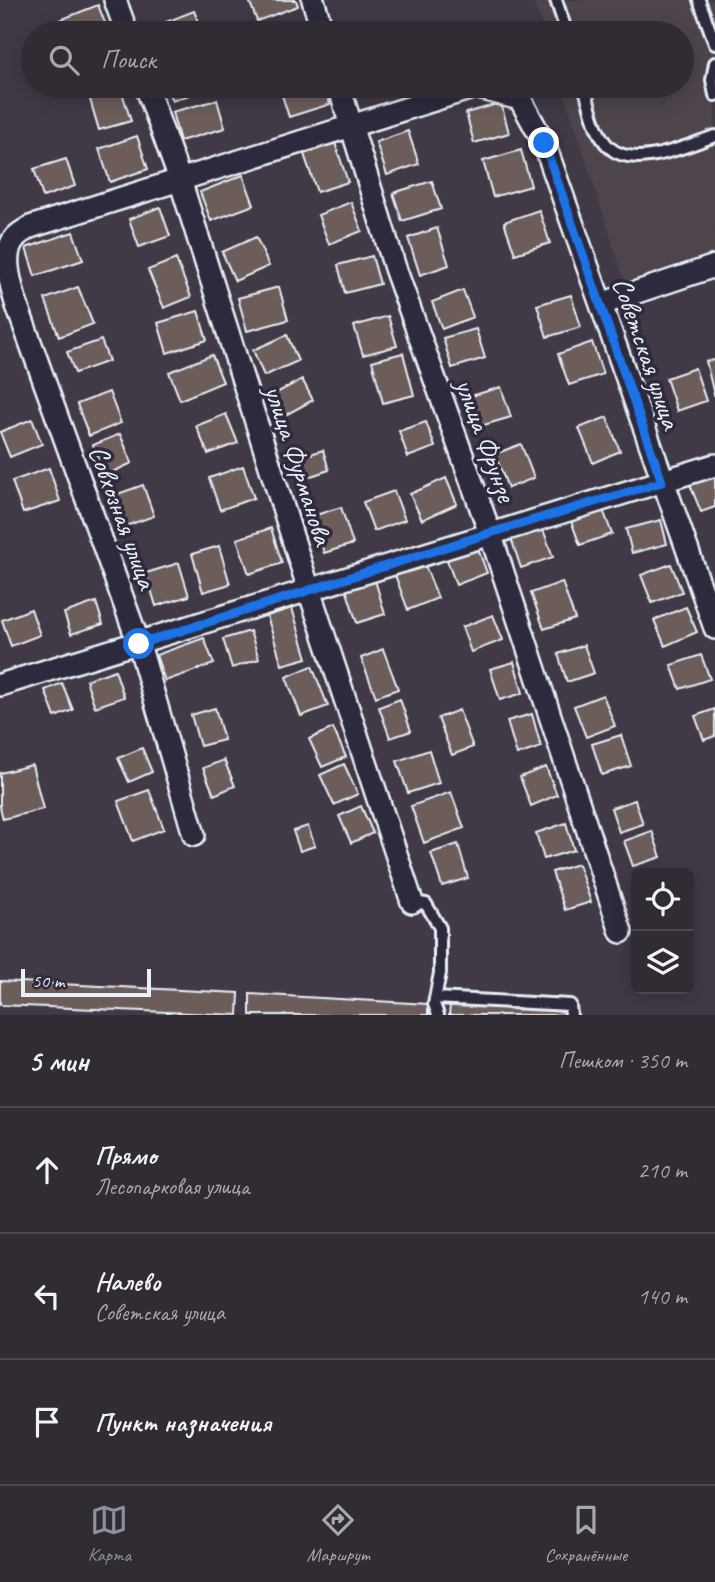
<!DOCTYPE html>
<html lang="ru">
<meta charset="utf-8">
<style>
:root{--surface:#312b34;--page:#3d3740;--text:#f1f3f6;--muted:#a8a7ac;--line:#4c474f;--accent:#8c9099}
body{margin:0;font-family:Caveat,sans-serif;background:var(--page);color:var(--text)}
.controls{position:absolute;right:21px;bottom:21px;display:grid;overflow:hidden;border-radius:10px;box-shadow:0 4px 18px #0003}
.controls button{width:63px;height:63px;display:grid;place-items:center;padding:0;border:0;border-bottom:2px solid var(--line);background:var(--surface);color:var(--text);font:35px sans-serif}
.scale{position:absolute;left:21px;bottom:18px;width:130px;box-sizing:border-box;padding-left:7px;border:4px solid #e8f1f8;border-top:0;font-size:19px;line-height:24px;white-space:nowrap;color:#e8f1f8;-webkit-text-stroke:5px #2f2a3d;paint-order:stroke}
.stop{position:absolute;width:21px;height:21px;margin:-16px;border:5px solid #1a73e8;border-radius:50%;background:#fff}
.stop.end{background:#1a73e8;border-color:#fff;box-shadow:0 2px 7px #0008}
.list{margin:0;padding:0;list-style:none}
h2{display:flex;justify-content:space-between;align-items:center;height:91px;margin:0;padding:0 28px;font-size:30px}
h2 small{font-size:23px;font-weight:400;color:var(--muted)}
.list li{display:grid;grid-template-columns:46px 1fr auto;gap:21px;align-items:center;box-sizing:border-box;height:126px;padding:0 28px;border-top:2px solid var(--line)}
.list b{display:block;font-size:26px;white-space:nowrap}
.list p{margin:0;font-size:23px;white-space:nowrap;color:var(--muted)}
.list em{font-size:23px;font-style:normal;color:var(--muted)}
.icon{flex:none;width:38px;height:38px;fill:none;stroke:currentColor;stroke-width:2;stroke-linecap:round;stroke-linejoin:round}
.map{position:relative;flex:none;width:715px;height:1015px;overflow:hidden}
.search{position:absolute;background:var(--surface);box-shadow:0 4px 18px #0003;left:21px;right:21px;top:21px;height:77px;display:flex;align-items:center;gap:18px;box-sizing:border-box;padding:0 24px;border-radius:38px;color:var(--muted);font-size:26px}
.sheet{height:469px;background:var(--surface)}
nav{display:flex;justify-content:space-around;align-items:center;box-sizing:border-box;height:98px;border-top:2px solid var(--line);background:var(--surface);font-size:19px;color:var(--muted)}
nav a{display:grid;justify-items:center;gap:4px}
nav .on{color:var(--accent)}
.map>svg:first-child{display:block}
</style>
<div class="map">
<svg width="715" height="1015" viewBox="0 0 715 1015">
<rect width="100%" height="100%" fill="#413946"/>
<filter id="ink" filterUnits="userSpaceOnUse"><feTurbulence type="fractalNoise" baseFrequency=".0143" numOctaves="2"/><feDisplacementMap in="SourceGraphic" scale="14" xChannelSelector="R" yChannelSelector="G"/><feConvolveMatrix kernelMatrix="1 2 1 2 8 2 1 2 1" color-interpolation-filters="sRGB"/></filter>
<g filter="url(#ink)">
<path fill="#4e444c" d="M533 0H715V256L626 285 562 86H682V33H545Z"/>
<path fill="#6c5d5a" stroke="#e8f1f8" stroke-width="2" d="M249 0H296L298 6 257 21Z
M98 5 109 33H66L60 20Z
M194 11 203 33H155L153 27Z
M305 21 308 33H264Z
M86 86H120L131 121 99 130Z
M166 86H214L172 101Z
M279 86H324L330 104 289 117Z
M217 100 225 128 180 141 172 112Z
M501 103 509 133 474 143 466 113Z
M408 131 419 164 387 175 376 142Z
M137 136 148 169 110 182 99 149Z
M335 143 348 182 317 192 304 154Z
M521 150 531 186 493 197 483 161Z
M66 159 75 186 43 197 34 169Z
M243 175 254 205 211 221 200 192Z
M432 181 441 209 402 221 393 193Z
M351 202 362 231 329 244 318 215Z
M160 207 170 236 139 247 129 219Z
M539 210 550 243 515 254 504 222Z
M437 228 449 265 420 275 408 238Z
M73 232 83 260 35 276 26 248Z
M256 237 269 266 235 281 222 252Z
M372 256 380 284 345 293 338 265Z
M176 259 191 297 164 308 148 270Z
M78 287 93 324 59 337 45 299Z
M279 287 288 320 247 331 238 298Z
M463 290 473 317 442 329 432 302Z
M571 295 581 327 547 337 537 305Z
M198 311 207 340 167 353 158 323Z
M388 316 397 346 363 355 354 326Z
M476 329 485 358 452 368 443 338Z
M287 335 298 361 264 376 253 350Z
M101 340 109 361 75 373 67 352Z
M592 342 603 374 569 385 558 354Z
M403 353 414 395 383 403 372 361Z
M212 355 223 382 180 400 169 372Z
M715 360V395H714L706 361Z
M695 368 706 401 677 411 666 378Z
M302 379 313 400 282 417 271 396Z
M501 387 511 417 477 427 468 397Z
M109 392 121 423 89 436 77 404Z
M226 414 238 443 208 454 196 426Z
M607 417 620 451 593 463 579 428Z
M32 419 42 444 10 457 0 432Z
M426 422 435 447 408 457 399 431Z
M120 434 132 463 106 475 93 445Z
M521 444 534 478 508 488 495 454Z
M323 450 329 470 302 479 295 459Z
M243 466 254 498 220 510 209 478Z
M49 468 60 501 23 513 12 481Z
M715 471V507L701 512 689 482Z
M446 478 457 504 422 520 410 494Z
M143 485 154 516 123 527 112 496Z
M394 491 405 520 374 531 363 502Z
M341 507 353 544 324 553 313 516Z
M602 507 612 534 580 545 570 518Z
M661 520 667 544 632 553 626 529Z
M541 524 553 557 521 568 510 535Z
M271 528 282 563 249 574 237 539Z
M219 546 230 584 203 592 192 554Z
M477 546 487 573 456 585 446 557Z
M179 563 189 596 156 606 146 573Z
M424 563 438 598 408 610 395 575Z
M671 564 682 592 652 603 641 575Z
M375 580 385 614 357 623 346 589Z
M562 582 575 619 544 629 531 593Z
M96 602 103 624 71 634 64 613Z
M686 607 697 632 665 646 654 620Z
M292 608 307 658 282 665 267 616Z
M31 609 40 635 11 646 2 620Z
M493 615 503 640 471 652 462 627Z
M250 631 259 659 232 668 223 639Z
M204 638 214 664 165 681 156 655Z
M584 645 594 673 567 682 558 654Z
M383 649 398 689 376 697 361 658Z
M701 655 710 679 680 689 671 665Z
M514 662 523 693 500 700 490 669Z
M312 666 328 706 301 716 286 677Z
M115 670 124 697 95 707 86 680Z
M62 683 73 710 55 717 45 690Z
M603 695 615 726 586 737 574 706Z
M400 699 411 731 390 738 379 707Z
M215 708 224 740 200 746 191 715Z
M715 709V736L704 740 695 716Z
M459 710 473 747 452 755 438 718Z
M532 714 541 747 517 755 507 721Z
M333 728 346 757 322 767 309 739Z
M621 735 631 766 602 775 592 744Z
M142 748 152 772 129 782 118 758Z
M429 750 439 783 408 793 397 761Z
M224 760 235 786 214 795 203 768Z
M344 764 358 794 334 805 320 775Z
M32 765 43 809 3 819 0 807V773Z
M546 767 557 795 531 806 520 777Z
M149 790 164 829 133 841 118 801Z
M451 792 464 828 424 843 411 806Z
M635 800 643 824 619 832 611 808Z
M361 806 373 833 351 843 339 816Z
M566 823 574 850 544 859 536 833Z
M308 826 315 846 300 851 293 831Z
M652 831 661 857 633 866 624 841Z
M458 844 468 878 442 886 431 853Z
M578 864 591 902 565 910 552 872Z
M0 981 239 993 238 1015 0 1005Z
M250 994 428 1004V1015H250Z
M450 1005 565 1010V1015H449Z"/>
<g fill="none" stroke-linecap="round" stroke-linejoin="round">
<g stroke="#e8f1f8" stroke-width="16">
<path id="lane" d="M556 0 567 33
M699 0 715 44
M715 63 712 80 715 95
M584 86C590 104 594 133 609 147 634 171 688 145 715 136
M412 902 426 904 440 928V973L434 1004 438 1015
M435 998 570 1005 571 1015"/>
</g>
<g stroke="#e8f1f8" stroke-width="26">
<path id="street" d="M115 0 127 33
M313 0 323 33
M146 86 180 180 309 590 412 902
M339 86 395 268 490 533 621 932
M601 304 715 266
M0 685 715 465
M194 835 139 644 16 303C11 284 0 253 16 237 19 233 26 230 30 227L475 87 520 99 544 143 715 628"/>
</g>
<use href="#lane" stroke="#2f2a3d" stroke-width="10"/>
<use href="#street" stroke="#2f2a3d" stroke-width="21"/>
</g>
</g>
<g fill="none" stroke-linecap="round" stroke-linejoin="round" filter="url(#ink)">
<path stroke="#1a73e8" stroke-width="9" d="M139 644 490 533 662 482 544 143"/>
</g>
<g text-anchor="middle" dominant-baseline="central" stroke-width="7" stroke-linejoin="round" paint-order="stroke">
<g font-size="28" fill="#e8f1f8" stroke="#2f2a3d">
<text transform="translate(647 353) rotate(71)">Советская улица</text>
<text transform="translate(486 440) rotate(70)">улица Фрунзе</text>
<text transform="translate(299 465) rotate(72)">улица Фурманова</text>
<text transform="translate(123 517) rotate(70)">Совхозная улица</text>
</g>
</g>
</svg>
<div class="controls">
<button><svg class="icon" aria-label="locate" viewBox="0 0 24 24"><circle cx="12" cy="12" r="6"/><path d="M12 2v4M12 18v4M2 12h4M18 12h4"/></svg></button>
<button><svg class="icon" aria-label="layers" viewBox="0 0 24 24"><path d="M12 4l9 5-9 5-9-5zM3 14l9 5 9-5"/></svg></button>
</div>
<div class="scale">50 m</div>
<div class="stop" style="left:139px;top:644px"></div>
<div class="stop end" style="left:544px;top:143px"></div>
<div class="search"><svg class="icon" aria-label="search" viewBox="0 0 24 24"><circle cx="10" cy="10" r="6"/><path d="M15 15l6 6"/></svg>Поиск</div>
</div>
<section class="sheet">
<h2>5 мин<small>Пешком · 350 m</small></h2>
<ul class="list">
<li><svg class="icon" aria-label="ahead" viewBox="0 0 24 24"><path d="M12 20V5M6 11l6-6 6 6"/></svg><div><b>Прямо</b><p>Лесопарковая улица</p></div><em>210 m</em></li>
<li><svg class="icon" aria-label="left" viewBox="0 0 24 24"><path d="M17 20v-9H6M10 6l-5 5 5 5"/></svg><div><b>Налево</b><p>Советская улица</p></div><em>140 m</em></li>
<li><svg class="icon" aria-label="arrive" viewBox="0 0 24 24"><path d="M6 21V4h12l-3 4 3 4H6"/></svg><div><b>Пункт назначения</b></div></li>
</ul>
</section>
<nav>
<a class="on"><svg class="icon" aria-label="map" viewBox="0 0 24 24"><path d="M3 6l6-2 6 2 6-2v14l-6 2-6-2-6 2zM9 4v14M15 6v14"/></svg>Карта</a>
<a><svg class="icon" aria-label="directions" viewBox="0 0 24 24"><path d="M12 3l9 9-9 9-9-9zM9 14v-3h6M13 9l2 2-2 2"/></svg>Маршрут</a>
<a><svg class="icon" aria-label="saved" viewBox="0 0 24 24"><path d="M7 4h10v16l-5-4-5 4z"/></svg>Сохранённые</a>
</nav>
